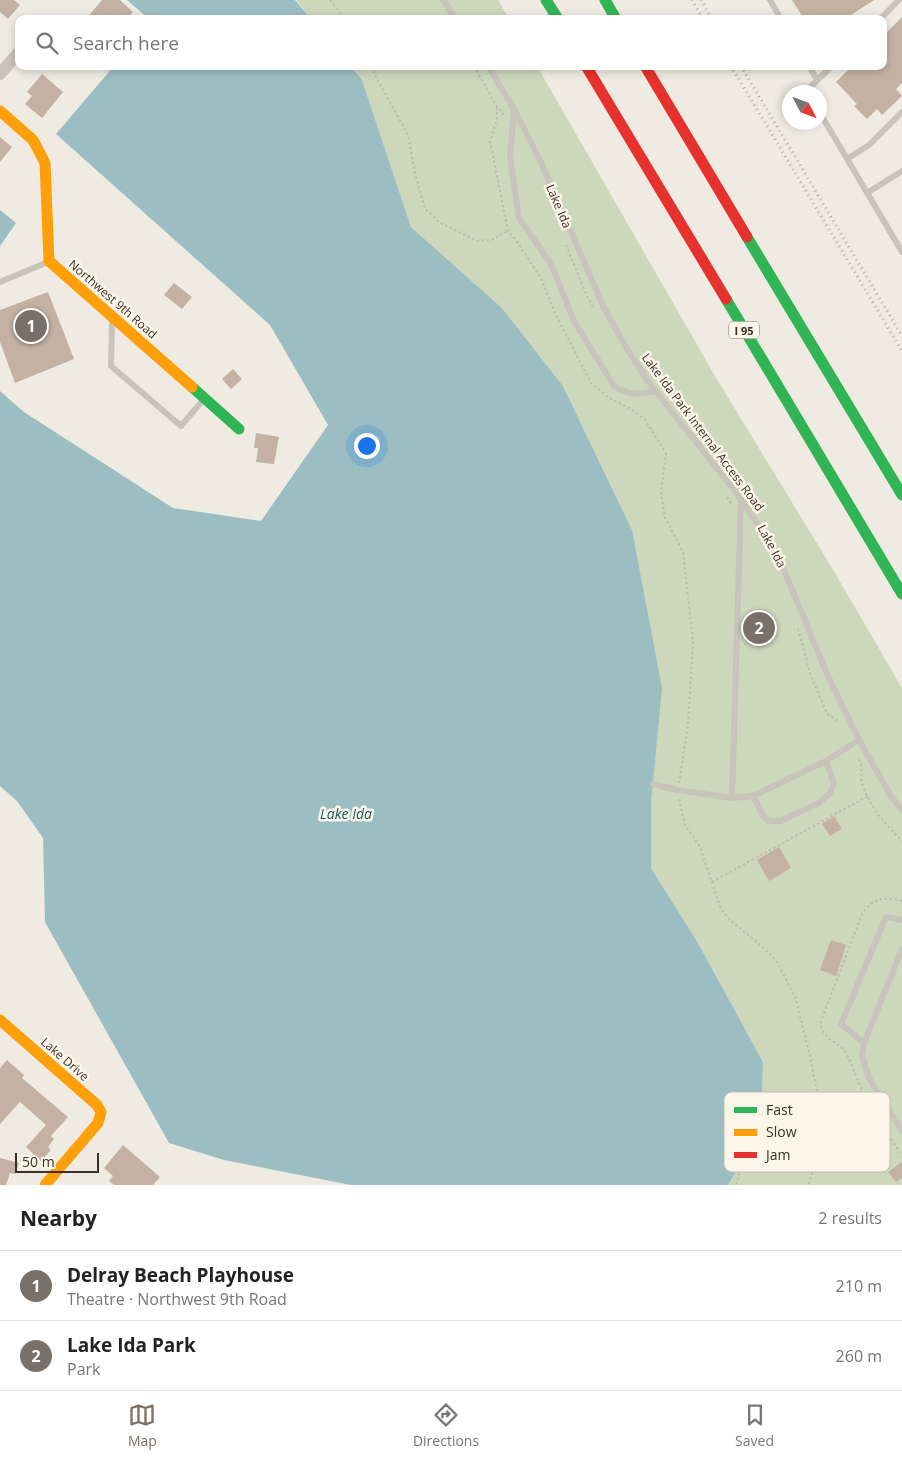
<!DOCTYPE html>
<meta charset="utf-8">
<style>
:root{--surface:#fff;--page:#f6f6f6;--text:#222;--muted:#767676;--line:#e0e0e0;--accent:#797169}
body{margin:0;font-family:"Open Sans",sans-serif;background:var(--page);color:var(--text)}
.compass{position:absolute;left:782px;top:85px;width:45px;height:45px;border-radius:50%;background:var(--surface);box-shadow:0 2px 8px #0003;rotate:131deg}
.scale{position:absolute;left:15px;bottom:12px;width:84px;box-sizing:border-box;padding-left:5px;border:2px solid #3a3028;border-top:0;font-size:14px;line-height:18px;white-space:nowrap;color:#3a3028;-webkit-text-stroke:4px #fcf6ea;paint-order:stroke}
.you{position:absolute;left:366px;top:445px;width:18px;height:18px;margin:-12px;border:4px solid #fff;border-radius:50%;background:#1a73e8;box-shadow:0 0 0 8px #1a73e833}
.badge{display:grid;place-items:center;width:32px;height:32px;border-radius:50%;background:var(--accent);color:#fff;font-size:16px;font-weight:700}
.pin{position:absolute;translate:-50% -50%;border:2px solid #fff;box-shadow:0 1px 5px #0006}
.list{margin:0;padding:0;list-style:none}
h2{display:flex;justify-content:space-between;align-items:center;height:65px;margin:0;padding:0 20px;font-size:21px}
h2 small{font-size:16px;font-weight:400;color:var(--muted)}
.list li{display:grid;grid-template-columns:32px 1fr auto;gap:15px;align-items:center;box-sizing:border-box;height:70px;padding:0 20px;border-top:1px solid var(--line)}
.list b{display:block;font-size:19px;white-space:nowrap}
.list p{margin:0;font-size:16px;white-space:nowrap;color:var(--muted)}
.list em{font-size:16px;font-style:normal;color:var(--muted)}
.icon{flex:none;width:28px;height:28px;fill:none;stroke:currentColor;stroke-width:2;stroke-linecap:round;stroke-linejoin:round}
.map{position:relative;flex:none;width:902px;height:1185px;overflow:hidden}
.search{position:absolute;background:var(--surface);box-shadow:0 2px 8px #0003;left:15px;right:15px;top:15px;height:55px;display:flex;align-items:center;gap:12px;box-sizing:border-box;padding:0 18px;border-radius:10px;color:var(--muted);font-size:19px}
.sheet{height:205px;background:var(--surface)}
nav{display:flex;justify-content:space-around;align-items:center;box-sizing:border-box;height:70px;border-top:1px solid var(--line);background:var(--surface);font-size:14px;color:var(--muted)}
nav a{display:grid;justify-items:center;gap:2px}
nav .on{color:var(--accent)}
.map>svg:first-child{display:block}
</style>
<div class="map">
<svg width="902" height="1185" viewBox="0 0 902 1185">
<rect width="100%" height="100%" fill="#efebe3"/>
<path fill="#cdd7bb" d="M296 0H498L509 19H311Z
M351 66H537L715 376 832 568 902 688V1185H728L761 1131 763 1062 698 943 651 868V803L632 530 563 386 502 308 411 227 362 80Z"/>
<path fill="#9cbec3" d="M127 0H295L311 19H149Z
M114 66H351L362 80 411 227 502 308 563 386 632 530 662 688 651 803V868L698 943 763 1062 761 1131 728 1185H351L224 1160 169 1143 45 922 43 838 17 801 0 786V391L24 412 173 508 261 521 328 425 270 325 56 134Z
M0 210 16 223 0 246Z"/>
<path fill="#c4b1a3" d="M0 0H14L20 5 8 19 0 12Z
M102 0H120L133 12 127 19H86Z
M792 0H874L851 15 854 19H804Z
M902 17V83L896 89 902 96 882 115 877 109 867 119 854 106 857 104 836 82 852 66H883V36Z
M42 74 63 92 42 118 25 104 32 96 27 92Z
M0 137 12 147 0 162Z
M174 283 192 297 182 309 164 295Z
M48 292 74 359 15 383 0 342V310Z
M233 369 242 379 231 389 222 379Z
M256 433 279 437 274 464 256 462 258 448H254Z
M834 816 842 829 830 836 822 824Z
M779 847 791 868 769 881 757 860Z
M831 940 846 945 836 976 820 970Z
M7 1060 24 1075 22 1078 68 1117 51 1136 54 1139 48 1147 51 1150 41 1161 26 1147 46 1125 20 1102 0 1124V1068Z
M123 1145 160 1177 153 1185H114L109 1181 113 1176 104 1168Z
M0 1158 19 1163 15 1174 10 1173 6 1185H0Z
M902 1162V1178L896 1182 888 1172Z"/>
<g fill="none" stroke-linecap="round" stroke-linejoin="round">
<path stroke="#c1bbb3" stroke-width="2" stroke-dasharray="2.5 2.5" stroke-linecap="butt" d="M330 0 345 19
M372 66 375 75 408 135 415 173 425 209 439 222 477 241 491 240 508 231
M474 66 497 107 504 115
M497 107V119L490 141 508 231 518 243 541 278 555 313 591 383 609 398 631 409 645 420 666 453 661 492 665 518 683 552 693 641 688 725 679 783
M566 245 587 296 593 307
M727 497 732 505
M798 629 811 676 827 714 840 722
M859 759C863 767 860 775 862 783 868 805 886 825 902 841
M679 799 685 825 700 847 721 909 731 921 764 948 776 960 796 999 810 1056 821 1112 817 1161 808 1185
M712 882 868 796
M902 901C882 897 875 897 862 914L821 1021C821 1040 838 1041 847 1054L867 1102 902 1156
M736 1185 743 1161"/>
<path stroke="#c8c3bb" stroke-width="6" d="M443 0 456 19
M770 0 781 19
M880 19 899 0
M488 66 514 109 540 160 603 306 624 344 647 380 741 499 778 556 828 676 859 740 891 796 902 810
M809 66 817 80
M807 92 806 91 832 66
M514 109 510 156 519 218 551 264 574 321 614 386C625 395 642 395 655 391
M820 113 902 252
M847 159 869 145 902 112
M867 193 902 171
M0 282 48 262
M112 321 111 366 181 426 203 400
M653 784 677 790 732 798 753 796 826 761 859 740
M753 796 763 816 769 821H780L819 803 830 793 834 783 826 761
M732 798 741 499
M902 949 864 1043 862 1056 869 1078 902 1131
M864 1043 841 1024 886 917 902 920"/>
<path stroke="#c8c3bb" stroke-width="12" d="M0 74 19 52"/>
<path stroke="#30b455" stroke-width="11" d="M546 0 558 19
M605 0 616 19
M747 237 902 495
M726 299 902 594
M192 387 239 429"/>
<path stroke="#ff9f0a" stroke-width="11" d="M0 111 33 140 45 163 49 261 192 387
M0 1020 97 1105 101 1112 98 1123 45 1185"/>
<path stroke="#e5322d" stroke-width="11" d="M586 66 726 299
M645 66 747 237"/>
<path stroke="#b0aba5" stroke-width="3" stroke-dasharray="1 4" stroke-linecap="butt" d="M692 0 703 19
M701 0 712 19
M731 66 902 351
M741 66 902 336"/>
</g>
<g text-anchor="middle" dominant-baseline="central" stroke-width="5" stroke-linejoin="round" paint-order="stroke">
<rect fill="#fcf6ea" stroke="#746b62" stroke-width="1" x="729" y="321.5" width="30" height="17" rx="4"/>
<g font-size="11" font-weight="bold" fill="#3a3028">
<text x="744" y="330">I 95</text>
</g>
<g font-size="12" fill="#3a3028" stroke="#fcf6ea">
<text transform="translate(559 206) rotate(67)">Lake Ida</text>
<text transform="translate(113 299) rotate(41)">Northwest 9th Road</text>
<text transform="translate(703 432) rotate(53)">Lake Ida Park Internal Access Road</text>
<text transform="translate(772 546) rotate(62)">Lake Ida</text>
<text transform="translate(65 1059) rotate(41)">Lake Drive</text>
</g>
<g font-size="14" font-style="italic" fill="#195260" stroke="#fcf6ea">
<text x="346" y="813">Lake Ida</text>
</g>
</g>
<rect x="724" y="1092" width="166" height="80" rx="8" fill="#fcf6ea" stroke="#c2bbb0" stroke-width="1"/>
<rect x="734" y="1107" width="23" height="6" fill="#30b455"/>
<rect x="734" y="1129" width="23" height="7" fill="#ff9f0a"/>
<rect x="734" y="1152" width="23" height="6" fill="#e5322d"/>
<g font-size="14" fill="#3a3028">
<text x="766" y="1115">Fast</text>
<text x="766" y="1137">Slow</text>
<text x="766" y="1160">Jam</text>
</g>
</svg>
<svg class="compass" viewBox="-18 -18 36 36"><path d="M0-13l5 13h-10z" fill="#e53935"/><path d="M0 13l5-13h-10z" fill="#767676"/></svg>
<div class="scale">50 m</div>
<div class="you"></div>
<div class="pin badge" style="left:31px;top:326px">1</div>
<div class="pin badge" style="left:759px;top:628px">2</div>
<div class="search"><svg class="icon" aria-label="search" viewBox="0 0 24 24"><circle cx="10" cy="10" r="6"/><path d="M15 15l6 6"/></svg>Search here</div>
</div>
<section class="sheet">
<h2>Nearby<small>2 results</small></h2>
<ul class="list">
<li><span class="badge">1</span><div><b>Delray Beach Playhouse</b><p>Theatre · Northwest 9th Road</p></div><em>210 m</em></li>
<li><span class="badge">2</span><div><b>Lake Ida Park</b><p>Park</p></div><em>260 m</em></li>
</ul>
</section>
<nav>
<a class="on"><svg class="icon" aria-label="map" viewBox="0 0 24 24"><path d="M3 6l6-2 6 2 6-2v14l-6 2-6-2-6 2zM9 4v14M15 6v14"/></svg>Map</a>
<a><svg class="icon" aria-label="directions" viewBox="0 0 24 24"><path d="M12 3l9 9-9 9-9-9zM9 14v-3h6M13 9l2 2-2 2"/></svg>Directions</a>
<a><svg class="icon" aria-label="saved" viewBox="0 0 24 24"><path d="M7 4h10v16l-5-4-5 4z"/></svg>Saved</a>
</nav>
